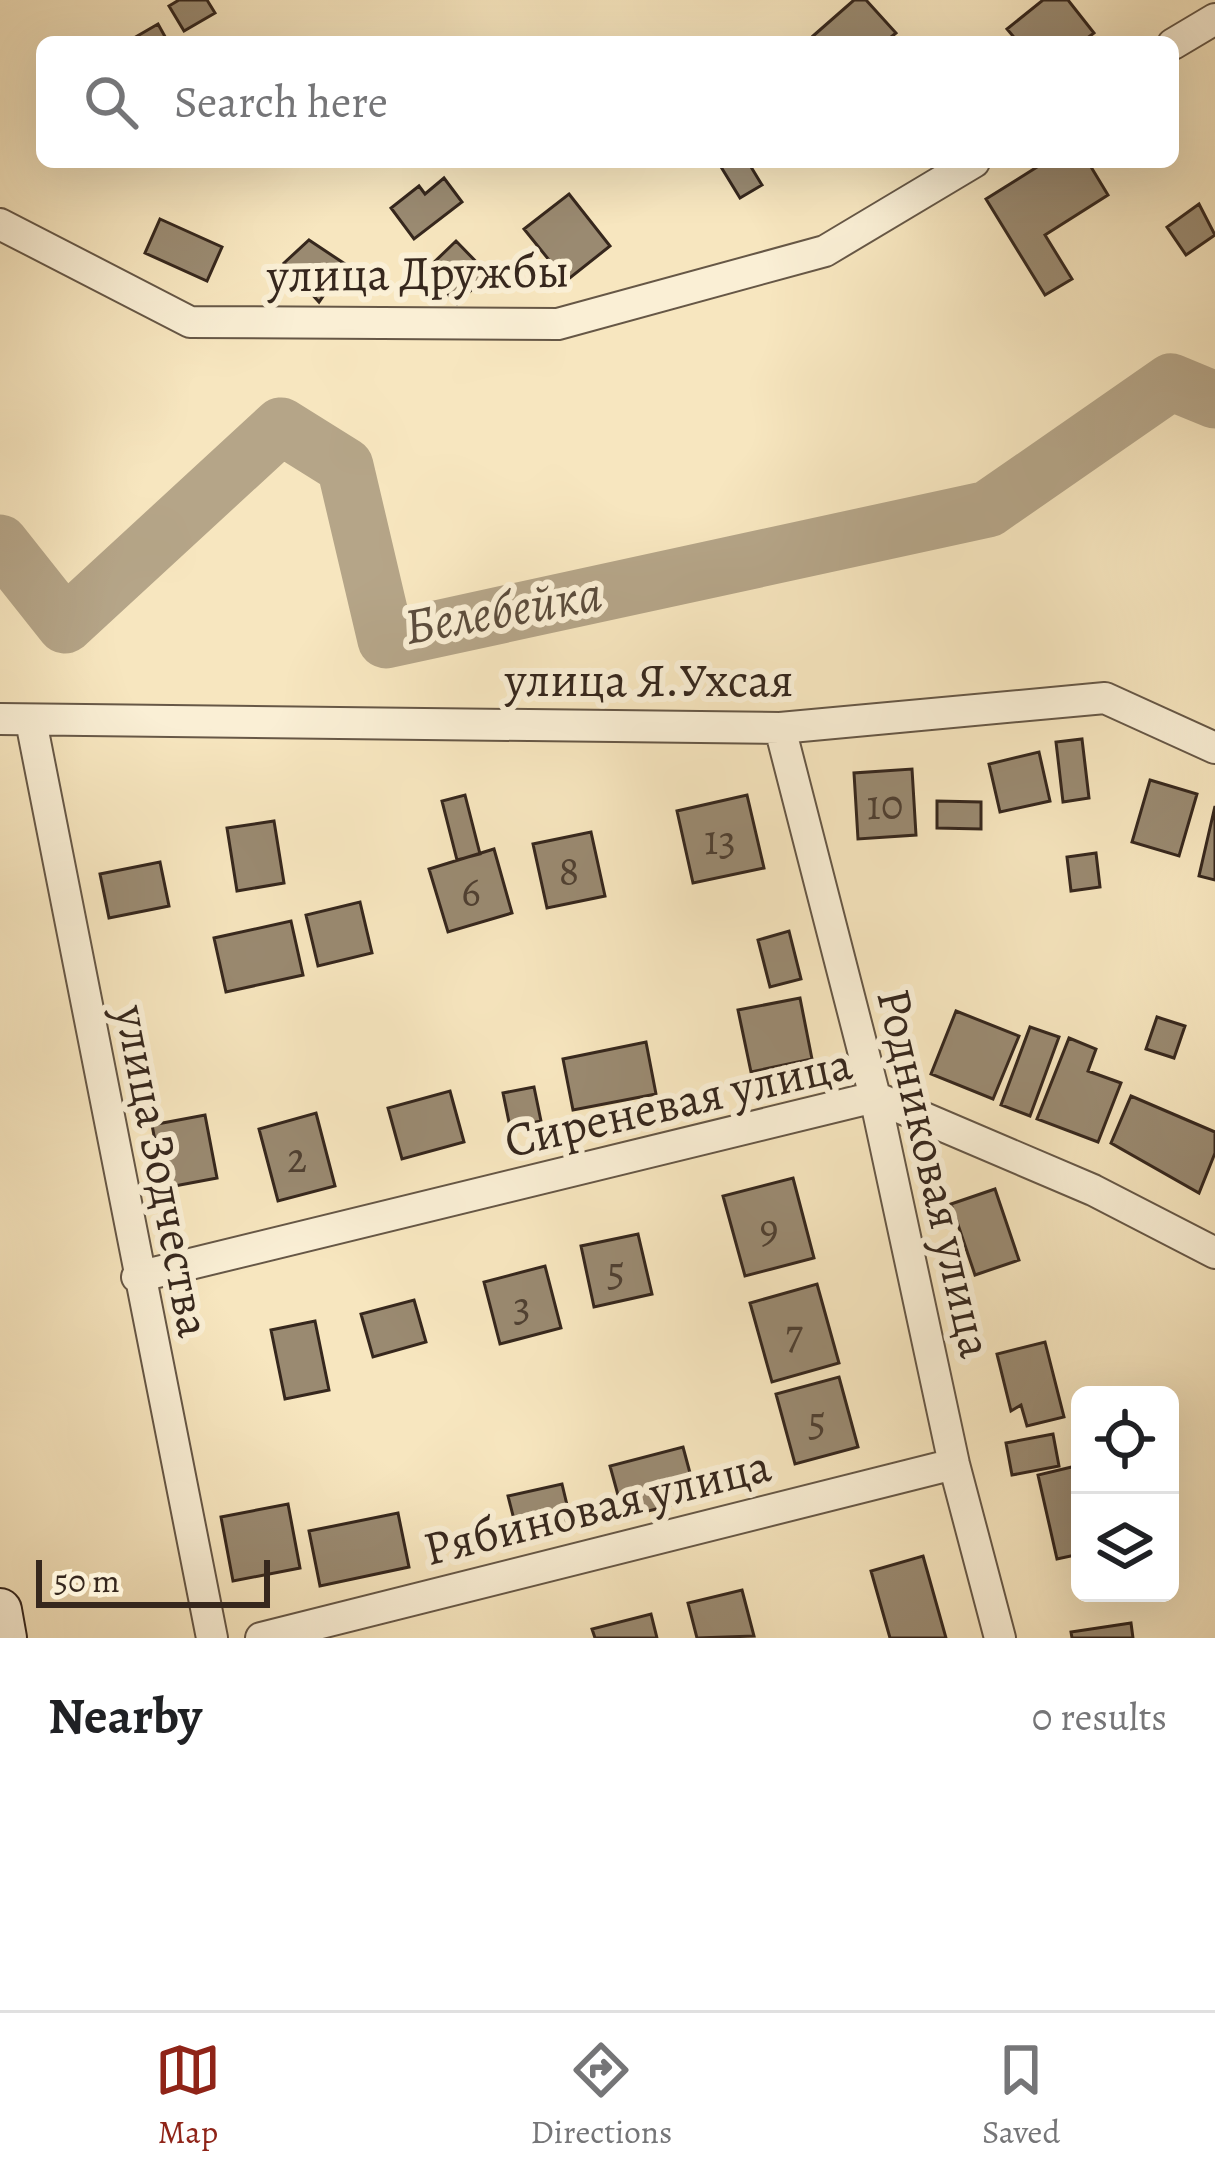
<!DOCTYPE html>
<meta charset="utf-8">
<style>
:root{--surface:#fff;--page:#f6f6f6;--text:#202124;--muted:#757577;--line:#e0e0e0;--accent:#8f2418}
body{margin:0;font-family:Alegreya,serif;background:var(--page);color:var(--text)}
.controls{position:absolute;right:36px;bottom:36px;display:grid;overflow:hidden;border-radius:18px;box-shadow:0 12px 48px #0002}
.controls button{width:108px;height:108px;display:grid;place-items:center;padding:0;border:0;border-bottom:3px solid var(--line);background:var(--surface);color:var(--text);font:60px sans-serif}
.scale{position:absolute;left:36px;bottom:30px;width:234px;box-sizing:border-box;padding-left:12px;border:6px solid #36271d;border-top:0;font-size:33px;line-height:42px;white-space:nowrap;color:#36271d;-webkit-text-stroke:9px #faefd5;paint-order:stroke}
.list{margin:0;padding:0;list-style:none}
h2{display:flex;justify-content:space-between;align-items:center;height:156px;margin:0;padding:0 48px;font-size:51px}
h2 small{font-size:39px;font-weight:400;color:var(--muted)}
.icon{flex:none;width:66px;height:66px;fill:none;stroke:currentColor;stroke-width:2;stroke-linecap:round;stroke-linejoin:round}
.map{position:relative;flex:none;width:1215px;height:1638px;overflow:hidden}
.search{position:absolute;background:var(--surface);box-shadow:0 12px 48px #0002;left:36px;right:36px;top:36px;height:132px;display:flex;align-items:center;gap:30px;box-sizing:border-box;padding:0 42px;border-radius:18px;color:var(--muted);font-size:45px}
.sheet{height:372px;background:var(--surface)}
nav{display:flex;justify-content:space-around;align-items:center;box-sizing:border-box;height:168px;border-top:3px solid var(--line);background:var(--surface);font-size:33px;color:var(--muted)}
nav a{display:grid;justify-items:center;gap:6px}
nav .on{color:var(--accent)}
.map>svg:first-child{display:block}
</style>
<div class="map">
<svg width="1215" height="1638" viewBox="0 0 1215 1638">
<rect width="100%" height="100%" fill="#f7e6bf"/>
<filter id="stains"><feTurbulence type="fractalNoise" baseFrequency=".00167" numOctaves="4"/><feColorMatrix values="0 0 0 0 .2 0 0 0 0 .09 0 0 0 0 .02 0 0 0 .5 -.17"/></filter>
<radialGradient id="worn" r=".72"><stop offset=".6" stop-color="#630" stop-opacity="0"/><stop offset="1" stop-color="#630" stop-opacity=".3"/></radialGradient>
<g fill="none" stroke-linecap="round" stroke-linejoin="round">
<path stroke="#b5a588" stroke-width="57" d="M0 543 65 625 281 426 345 466 386 640 988 509 1171 382 1215 400"/>
</g>
<path fill="#9a8a71" stroke="#36271d" stroke-width="3" d="M179 0H207L215 13 184 31 169 6Z
M854 0H866L896 33 885 42H818L813 36Z
M1043 0H1068L1094 33 1082 42H1018L1007 29Z
M158 24 168 42H127Z
M718 162H748L762 185 740 198Z
M1045 162H1088L1108 195 1045 235 1072 279 1045 295 986 199Z
M444 178 462 202 414 239 391 208 419 186 425 194Z
M569 194 610 246 566 281 524 229Z
M1199 204 1215 235 1186 255 1167 227Z
M160 219 222 247 207 281 145 253Z
M309 240 345 264 319 302 284 263Z
M456 241 488 274 457 304 425 271Z
M1082 739 1089 798 1063 802 1056 742Z
M1039 752 1050 801 1000 812 989 764Z
M912 769 916 835 858 839 854 773Z
M1150 780 1197 794 1179 856 1132 842Z
M465 795 480 854 457 860 442 801Z
M747 795 764 868 693 883 677 811Z
M937 801 981 802V829L937 828Z
M1215 806V880L1199 876Z
M274 821 284 883 237 891 227 828Z
M591 832 605 896 547 908 533 844Z
M494 849 512 913 448 932 429 869Z
M1096 853 1100 887 1071 891 1067 857Z
M160 862 169 906 109 918 100 874Z
M360 902 372 953 318 966 306 915Z
M291 921 303 975 226 992 214 938Z
M789 931 801 979 770 987 758 940Z
M800 998 812 1059 751 1072 738 1010Z
M956 1011 1019 1036 993 1099 931 1074Z
M1157 1017 1185 1026 1174 1058 1146 1049Z
M1030 1027 1059 1037 1030 1116 1001 1105Z
M1069 1038 1096 1049 1088 1071 1121 1083 1098 1142 1037 1119Z
M646 1042 656 1094 573 1110 563 1059Z
M534 1087 541 1121 510 1127 503 1093Z
M450 1091 464 1142 402 1159 388 1108Z
M1131 1096 1215 1132V1153L1199 1193 1111 1143Z
M316 1113 335 1186 278 1201 259 1129Z
M205 1115 217 1178 164 1188 152 1125Z
M793 1178 814 1258 745 1276 723 1196Z
M995 1189 1019 1260 975 1275 951 1204Z
M638 1234 652 1294 594 1307 581 1246Z
M545 1266 561 1328 500 1344 484 1282Z
M817 1284 839 1363 772 1382 750 1303Z
M414 1300 426 1342 373 1357 361 1314Z
M315 1321 329 1390 285 1399 271 1330Z
M1045 1342 1064 1417 1027 1426 1021 1405 1011 1411 997 1354Z
M839 1377 858 1447 795 1464 776 1394Z
M1053 1434 1059 1466 1012 1475 1006 1443Z
M683 1447 697 1499 624 1517 610 1466Z
M1080 1465V1554L1057 1559 1038 1475Z
M562 1484 573 1530 520 1543 508 1496Z
M288 1504 300 1568 233 1581 221 1517Z
M398 1513 409 1567 320 1586 309 1531Z
M923 1556 946 1638H890L871 1571Z
M742 1590 754 1636 697 1638 688 1603Z
M651 1614 657 1638H595L592 1629Z
M1131 1623 1133 1638H1072L1071 1632Z"/>
<g fill="none" stroke-linecap="round" stroke-linejoin="round">
<g stroke="#665746" stroke-width="34">
<path id="minor" d="M1173 44 1215 19
M0 224 190 322 558 324 825 251 974 162
M0 719 780 728 1105 698 1215 748
M31 721 212 1638
M780 728 875 1097 954 1464 1000 1638
M137 1277 875 1097 1093 1190 1215 1253
M261 1638 954 1464"/>
</g>
<g stroke="#36271d" stroke-width="46">
<path id="secondary" d="M0 1610 5 1638"/>
</g>
<use href="#minor" stroke="#faefd5" stroke-width="30"/>
<use href="#secondary" stroke="#faefd5" stroke-width="42"/>
</g>
<g text-anchor="middle" dominant-baseline="central" stroke-width="12" stroke-linejoin="round" paint-order="stroke">
<g font-size="42" fill="#4f4032">
<text x="885" y="804">10</text>
<text x="720" y="839">13</text>
<text x="569" y="870">8</text>
<text x="471" y="891">6</text>
<text x="297" y="1157">2</text>
<text x="769" y="1227">9</text>
<text x="616" y="1270">5</text>
<text x="522" y="1305">3</text>
<text x="794" y="1333">7</text>
<text x="817" y="1420">5</text>
</g>
<g font-size="48" fill="#36271d" stroke="#faefd5">
<text transform="translate(418 273) rotate(-1)">улица Дружбы</text>
<text x="649" y="680">улица Я.Ухсая</text>
<text transform="translate(678 1102) rotate(-13)">Сиреневая улица</text>
<text transform="translate(163 1171) rotate(79)">улица Зодчества</text>
<text transform="translate(935 1173) rotate(77)">Родниковая улица</text>
<text transform="translate(597 1507) rotate(-14)">Рябиновая улица</text>
</g>
<g font-size="51" font-style="italic" fill="#5c4d3d" stroke="#faefd5">
<text transform="translate(503 610) rotate(-10)">Белебейка</text>
</g>
</g>
<rect width="100%" height="100%" filter="url(#stains)"/>
<rect width="100%" height="100%" fill="url(#worn)"/>
</svg>
<div class="controls">
<button><svg class="icon" aria-label="locate" viewBox="0 0 24 24"><circle cx="12" cy="12" r="6"/><path d="M12 2v4M12 18v4M2 12h4M18 12h4"/></svg></button>
<button><svg class="icon" aria-label="layers" viewBox="0 0 24 24"><path d="M12 4l9 5-9 5-9-5zM3 14l9 5 9-5"/></svg></button>
</div>
<div class="scale">50 m</div>
<div class="search"><svg class="icon" aria-label="search" viewBox="0 0 24 24"><circle cx="10" cy="10" r="6"/><path d="M15 15l6 6"/></svg>Search here</div>
</div>
<section class="sheet">
<h2>Nearby<small>0 results</small></h2>
<ul class="list">
</ul>
</section>
<nav>
<a class="on"><svg class="icon" aria-label="map" viewBox="0 0 24 24"><path d="M3 6l6-2 6 2 6-2v14l-6 2-6-2-6 2zM9 4v14M15 6v14"/></svg>Map</a>
<a><svg class="icon" aria-label="directions" viewBox="0 0 24 24"><path d="M12 3l9 9-9 9-9-9zM9 14v-3h6M13 9l2 2-2 2"/></svg>Directions</a>
<a><svg class="icon" aria-label="saved" viewBox="0 0 24 24"><path d="M7 4h10v16l-5-4-5 4z"/></svg>Saved</a>
</nav>
